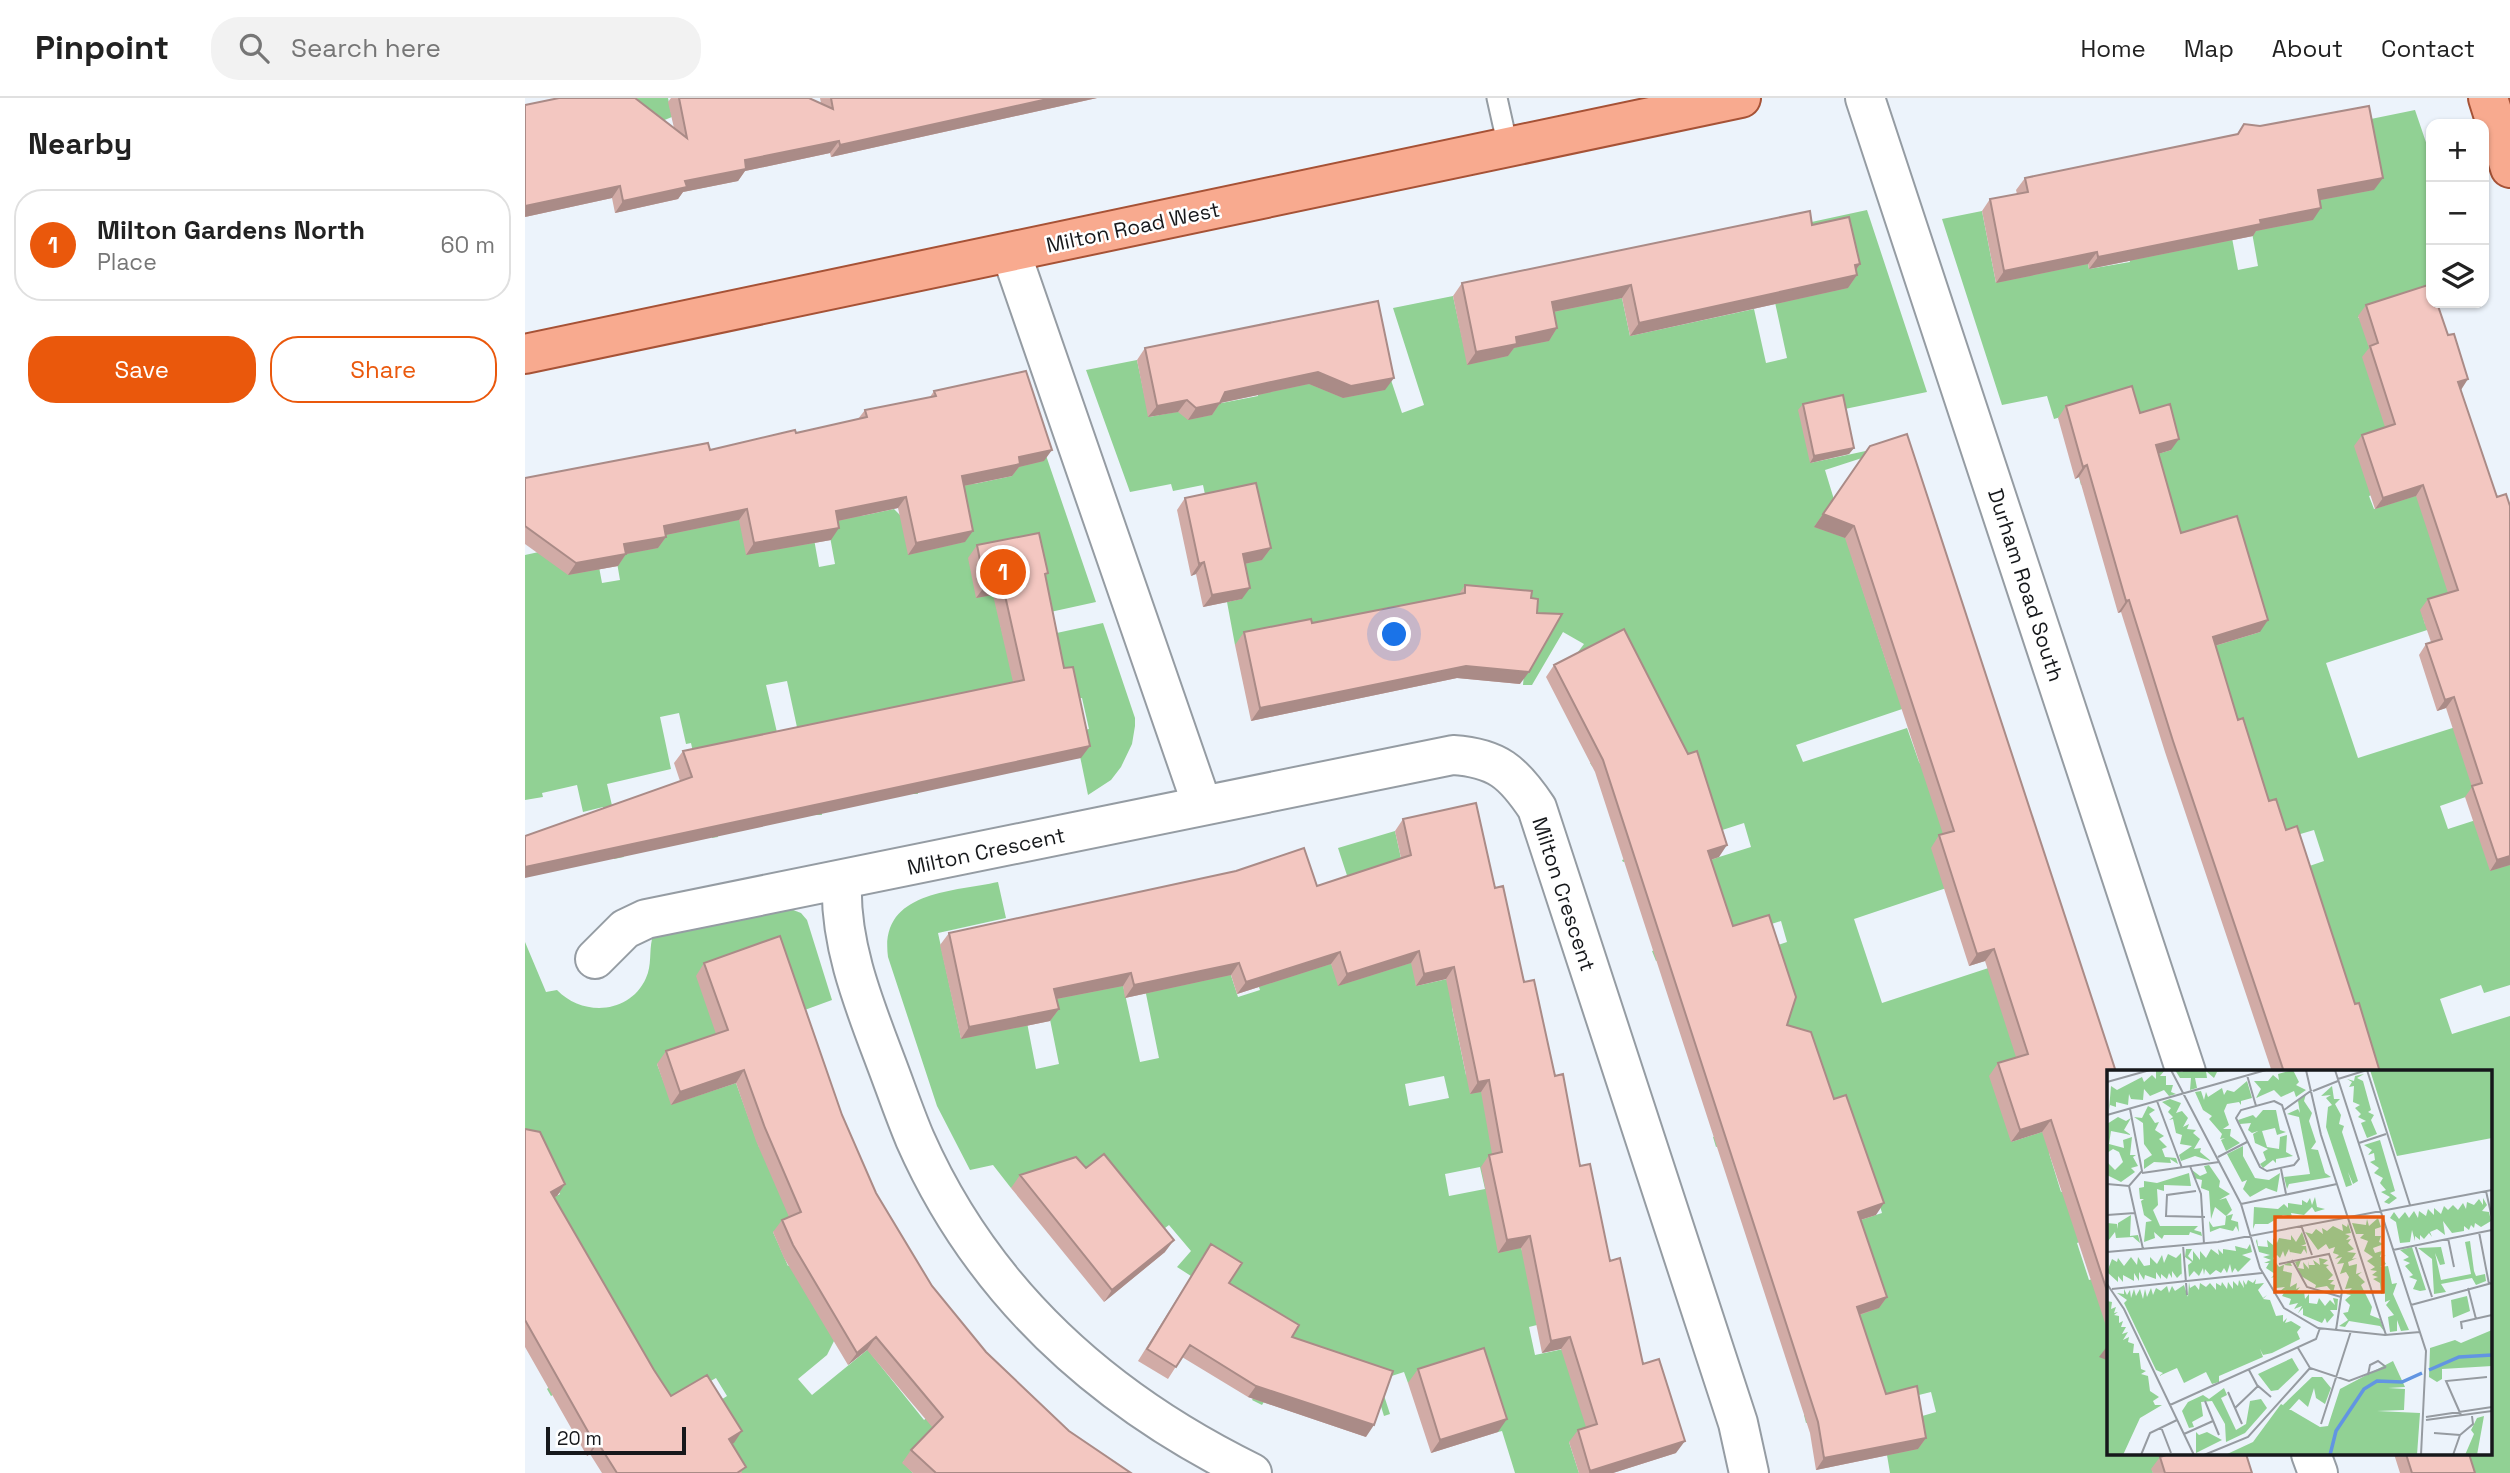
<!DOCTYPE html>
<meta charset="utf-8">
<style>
:root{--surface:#fff;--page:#f2f2f2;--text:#222;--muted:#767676;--line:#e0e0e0;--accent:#ea580c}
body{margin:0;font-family:"Space Grotesk",sans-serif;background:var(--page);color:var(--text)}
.controls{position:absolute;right:21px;top:21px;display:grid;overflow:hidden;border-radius:14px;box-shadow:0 2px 5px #0004}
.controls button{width:63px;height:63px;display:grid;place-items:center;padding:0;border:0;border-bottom:2px solid var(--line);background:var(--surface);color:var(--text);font:35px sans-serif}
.scale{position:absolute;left:21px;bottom:18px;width:140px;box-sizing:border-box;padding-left:7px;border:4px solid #16181b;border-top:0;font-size:19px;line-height:24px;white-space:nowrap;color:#16181b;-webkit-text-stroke:5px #fff;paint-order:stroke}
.you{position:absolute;left:870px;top:537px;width:24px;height:24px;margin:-18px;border:5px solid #fff;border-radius:50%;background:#1a73e8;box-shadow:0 0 0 10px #1a73e833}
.badge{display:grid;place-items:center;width:46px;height:46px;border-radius:50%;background:var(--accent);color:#fff;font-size:23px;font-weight:700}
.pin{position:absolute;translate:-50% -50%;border:4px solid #fff;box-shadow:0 2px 7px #0006}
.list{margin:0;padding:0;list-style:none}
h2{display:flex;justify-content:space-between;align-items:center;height:91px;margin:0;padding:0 28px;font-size:30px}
h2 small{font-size:23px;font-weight:400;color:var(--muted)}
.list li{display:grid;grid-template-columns:46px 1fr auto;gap:21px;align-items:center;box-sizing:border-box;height:112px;margin:0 14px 14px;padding:0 14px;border:2px solid var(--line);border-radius:28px}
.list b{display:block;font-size:26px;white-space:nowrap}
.list p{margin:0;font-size:23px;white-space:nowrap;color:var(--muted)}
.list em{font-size:23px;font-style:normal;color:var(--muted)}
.actions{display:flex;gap:14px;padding:21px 28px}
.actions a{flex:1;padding:16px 0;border:2px solid var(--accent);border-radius:28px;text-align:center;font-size:24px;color:var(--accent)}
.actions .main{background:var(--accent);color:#fff}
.icon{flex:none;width:38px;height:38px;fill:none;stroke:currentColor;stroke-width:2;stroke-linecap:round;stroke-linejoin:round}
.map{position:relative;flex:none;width:1985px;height:1375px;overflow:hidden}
header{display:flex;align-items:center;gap:42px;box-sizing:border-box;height:98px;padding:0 35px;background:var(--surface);border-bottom:2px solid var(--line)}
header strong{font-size:33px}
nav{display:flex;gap:38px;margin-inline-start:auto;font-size:24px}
.search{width:490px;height:63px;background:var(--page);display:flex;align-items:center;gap:18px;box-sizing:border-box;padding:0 24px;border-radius:28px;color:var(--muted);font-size:26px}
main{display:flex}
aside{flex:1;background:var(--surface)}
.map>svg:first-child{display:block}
</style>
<header>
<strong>Pinpoint</strong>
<div class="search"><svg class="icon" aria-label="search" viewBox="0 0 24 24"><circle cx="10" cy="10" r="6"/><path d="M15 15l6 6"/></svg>Search here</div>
<nav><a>Home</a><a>Map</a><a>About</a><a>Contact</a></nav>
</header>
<main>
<aside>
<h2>Nearby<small></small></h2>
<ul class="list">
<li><span class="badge">1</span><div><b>Milton Gardens North</b><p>Place</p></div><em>60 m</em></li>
</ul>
<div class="actions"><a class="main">Save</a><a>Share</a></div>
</aside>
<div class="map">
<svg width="1985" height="1375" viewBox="0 0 1985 1375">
<rect width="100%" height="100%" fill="#ecf3fb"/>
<path fill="#91d194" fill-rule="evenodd" d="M54 0H143L147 19 137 23Z
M1890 12 1906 59V195L1833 219 1945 352 1942 497 1896 512 1900 526 1985 505 1801 565 1833 660 1959 620 1972 688 1915 708 1923 731 1985 711V887L1959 895 1956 887 1915 901 1927 936 1985 918V1375H1938L1932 1356H1966V974H1780L1690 800 1799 763 1789 732 1752 743 1679 551 1735 534 1582 379 1556 387 1554 379 1646 352 1607 327 1599 300 1529 321 1522 298 1477 307 1417 121 1457 113 1471 185 1546 81 1564 171 1605 164 1601 145 1690 49 1713 172 1733 168 1726 129 1782 92 1841 22ZM1878 387 1882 400 1849 411 1844 398Z
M1342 112 1402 294 1315 312 1285 365 1373 346 1374 348 1300 372 1311 408 1394 410 1327 459 1367 581 1451 586 1271 647 1278 664 1382 630 1394 664 1472 773 1329 821 1357 905 1500 858 1498 947 1486 1044 1584 1012 1524 1055 1536 1094 1545 1092 1584 1134 1552 1145 1564 1182 1574 1179 1584 1237V1356H1669L1627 1371 1628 1375H1365L1362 1357 1387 1321 1411 1314 1406 1294 1281 1325 1279 1317 1348 1294 1295 1135 1357 1115 1350 1091 1313 1008 1191 1049 1188 1039 1257 1017 1264 941 1208 862 1262 844 1256 823 1131 863 1127 853 1196 830 1175 765 1226 749 1219 725 1098 764 1097 762 1166 740 1067 668 1065 665 1135 630 1038 574 1059 546 1038 534 1007 587H998L1000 563 792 609 777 534 710 547 702 504 716 501 682 406 678 387 648 393 646 386 605 394 561 272 612 262 624 319 733 298 721 240 807 281 866 282 877 315 899 307 868 210 928 198 943 267 1010 181 1079 203 1097 200 1105 238 1229 211 1241 265 1262 260 1235 135Z
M496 284 571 504 475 525 480 546 578 525 610 620V628L607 646 596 669 586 682 563 697 550 634 564 631 557 600 377 619 393 696H386L281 644 297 717H291L262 583 241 587 254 643 177 666 193 739 187 740 166 645 161 646 154 615 135 619 146 671 82 686 99 759 89 761 78 709 58 714 52 687 17 695 18 699 0 702V457L69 442 77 485 95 482 90 453 187 361 286 424 294 469 310 466 287 341 336 418 369 411 375 417 427 383 449 386 487 378Z
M870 733 885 801 891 888 953 874 927 910 941 977 1015 962 996 1150 1024 1224 1004 1229 1010 1257 1100 1238 1064 1338 1044 1344 1054 1375H990L977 1333 973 1334 950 1264 883 1285 879 1274 854 1282 865 1316 859 1318 854 1302 751 1284 737 1307 727 1302 766 1239 696 1196 678 1158 666 1178 652 1169 666 1153 644 1127 628 1139 552 1082 543 1071 486 1090 468 1067 445 1072 412 1008 363 859C354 793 427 794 473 784L481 820 413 835 436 940 499 909 511 971 534 966 506 828 529 901 598 887 615 964 634 960 603 807 702 865 713 899 735 892 699 786 793 827 814 888 837 823 813 750ZM919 978 924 1000 884 1008 880 986ZM955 1069 960 1091 924 1098 920 1076Z
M263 810 276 815 282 822 307 902 132 966 147 1006 211 985 234 1049 306 1024 267 1126 248 1134 263 1168 348 1116 320 1221 302 1257 273 1281 287 1297 401 1204 346 1256 399 1322 458 1274 378 1364 388 1375H210L171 1318 202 1298 191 1280 133 1313 98 1255 26 1298 22 1291 24 1289 13 1108 35 1096 23 1076 0 1044V844L21 894 32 892C58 919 105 916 121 880 127 867 124 854 127 841L134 836Z"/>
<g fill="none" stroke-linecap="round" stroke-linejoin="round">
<g stroke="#959ca3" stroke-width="23">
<path id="lane" d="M972 0 983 49"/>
</g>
<g stroke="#959ca3" stroke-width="42">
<path id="street" d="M1340 0 1661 974
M486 155 677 707
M317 782C314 844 338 904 360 962 370 988 379 1015 390 1041 458 1195 578 1302 727 1375
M70 861 100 831 121 821 928 657C972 660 988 674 1012 710L1213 1325 1224 1375
M1786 1356 1793 1375"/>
</g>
<g stroke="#a65236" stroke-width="42">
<path id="primary" d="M1963 0 1985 70
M0 256 1216 0"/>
</g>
<use href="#lane" stroke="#fff" stroke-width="19"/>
<use href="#street" stroke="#fff" stroke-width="38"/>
<use href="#primary" stroke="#f8aa8f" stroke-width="38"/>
</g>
<path fill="#d1aba6" d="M146 0H284L296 5 295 0H572L306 59 305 55 220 73 213 83 158 94 153 101 90 115 87 100 0 119 149 30 143 4Z
M1719 26 1849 92 1795 102 1788 122 1731 133 1728 138 1564 171 1563 166 1471 185 1457 113 1465 101 1492 96 1491 92 1500 80 1712 36Z
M1287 127 1335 166 1331 172 1332 177 1323 190 1105 238 1097 200 1029 214 1032 230 1024 243 989 250 983 258 942 267 928 198 937 185Z
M1841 207 1936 292 1972 399 1985 408V767L1965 773 1940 699 1947 689 1921 610 1912 613 1894 557 1901 546 1906 544 1895 512 1903 501 1923 495 1891 398 1850 411 1829 348 1837 337 1860 329 1837 259 1844 250 1833 218Z
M620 250 860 292 818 300 784 286 695 305 687 317 663 322 653 314 623 319 612 262Z
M409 293 519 363 494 369 487 378 439 388 440 444 383 457 373 410 313 423 306 442 221 457 214 422 141 437V439L133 450 101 456 93 468 43 477 0 446V380L185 352 271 335 333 321 340 312 405 299Z
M1278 306 1329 350 1324 356 1285 365 1273 312Z
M1541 308 1615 315 1646 352 1633 356 1656 435 1735 534 1690 548 1713 622 1744 703 1761 732 1830 906 1855 974H1747L1640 654 1596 514 1593 515 1554 379 1550 381 1533 320Z
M1345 348 1584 974V1237L1517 1034 1486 1044 1464 978 1473 965 1491 959 1460 863 1444 868 1406 750 1414 737 1418 736 1320 440 1289 429Z
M660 400 746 450 737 462 720 466 717 501 678 509 671 476 666 478 652 412Z
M452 447 523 475 520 479 556 660 155 683 149 665 158 653 488 584 468 497 451 500 443 460Z
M940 487 995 586 932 580 726 623 710 547 719 534 787 525 934 496Z
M1029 567 1194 759 1186 762 1208 828 1262 927 1309 1001 1351 1117 1336 1122 1362 1199 1354 1210 1335 1217 1361 1296 1401 1340 1393 1351 1291 1372 1285 1335 1070 674 1021 579Z
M878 721 970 790 1030 978 1055 1068 1118 1266 1151 1355 1088 1375H1054L1044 1344 1053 1332 1061 1329 1036 1251 1017 1255 996 1150 973 1155 956 1069 964 1057 967 1056 956 994 945 996 921 881 891 888 886 865 813 888 806 866 712 896 706 877 600 900 598 888 532 901 534 911 525 923 436 941 415 847 424 835 792 788 876 760 870 733Z
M179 865 317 1017 351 1095 407 1188 461 1254 544 1333 606 1375H388L377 1365 386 1352 408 1330 342 1252 323 1267 259 1160 248 1134 257 1122 264 1119 231 1043 211 985 146 1007 132 966 141 953 191 936 171 878Z
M0 1031 40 1086 32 1098 29 1099 129 1272 146 1298 217 1333 207 1346 217 1375H77L65 1356 62 1358 0 1249Z
M561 1070 640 1154 579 1204 486 1090 495 1077Z
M686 1146 704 1185 767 1239 841 1339 723 1299 657 1259 643 1281 613 1263Z
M893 1271 973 1334 906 1355 883 1285Z
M1869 1356H1944L1950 1375H1875Z
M1635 1359 1727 1375H1628L1626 1371Z"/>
<path fill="#aa8b87" d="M527 0H572L306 59 315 47Z
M314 43 305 55 220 73 213 83 158 94 153 101 90 115 98 103 220 62Z
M1858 80 1849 92 1785 104 1793 92Z
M95 88 87 100 0 119V108Z
M1796 110 1788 122 1731 133 1728 138 1564 171 1573 159 1735 122Z
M1572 154 1563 166 1471 185 1479 173Z
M1335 166 1326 179 1332 177 1323 190 1105 238 1114 225Z
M1106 187 1097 200 1018 216 1027 204Z
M1032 230 1024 243 989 250 983 258 942 267 951 254 991 239Z
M793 274 869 280 860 292 818 300 784 286 695 305 687 317 663 322 671 310 700 294Z
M1943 281 1936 292 1933 284Z
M662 302 653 314 623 319 632 308Z
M1654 341 1646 352 1623 359 1631 347Z
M1329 350 1324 356 1285 365 1289 358Z
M527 352 519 363 494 369 487 378 428 390 437 378 494 359Z
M1562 367 1554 379 1550 381 1558 369Z
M1898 387 1891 398 1850 411 1858 400Z
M381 399 373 410 303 425 311 413Z
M222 411 214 422 131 439 139 428Z
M1298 416 1329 428 1320 440 1289 429Z
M314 430 306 442 221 457 229 445Z
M448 433 440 444 383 457 391 445Z
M141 439 133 450 91 458 99 446Z
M746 450 737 462 710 468 718 456Z
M101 456 93 468 43 477 51 465Z
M679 464 671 476 666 478 674 466Z
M477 484 468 497 451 500 460 488Z
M725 490 717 501 678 509 687 497Z
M1604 502 1596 514 1593 515 1601 503Z
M1743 522 1735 534 1679 551 1688 539Z
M941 568 1004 574 995 586 932 580 726 623 735 610Z
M1929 599 1921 610 1912 613 1920 602Z
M565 648 556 660 0 780V769Z
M1202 747 1194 759 1175 765 1183 753Z
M1985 758V767L1965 773 1972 762Z
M1469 851 1460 863 1444 868 1452 856Z
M894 853 886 865 813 888 822 876Z
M815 854 806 866 712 896 721 884Z
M714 865 706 877 600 900 609 887Z
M929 869 921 881 891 888 899 876Z
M606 875 598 888 521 903 529 891Z
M534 911 525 923 436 941 444 929Z
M219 972 211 985 146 1007 155 994Z
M964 982 956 994 945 996 953 984Z
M1526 1022 1517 1034 1486 1044 1495 1032Z
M40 1086 32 1098 18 1105 26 1094Z
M1359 1105 1351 1117 1325 1125 1333 1114Z
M1005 1138 996 1150 973 1155 982 1142Z
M649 1142 640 1154 579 1204 587 1192Z
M1362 1199 1354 1210 1324 1220 1332 1209Z
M351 1239 342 1252 323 1267 332 1255Z
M1045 1239 1036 1251 1017 1255 1026 1243Z
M1583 1247 1584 1248V1263L1574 1259Z
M731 1288 849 1327 841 1339 723 1299Z
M982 1321 973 1334 906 1355 915 1342Z
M217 1333 209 1345 196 1353 204 1341Z
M1401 1340 1393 1351 1291 1372 1299 1360Z
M1160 1343 1151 1355 1088 1375H1064L1065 1373Z
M73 1345 65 1356 62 1358 70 1346Z"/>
<path fill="#f3c7c1" stroke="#aa8b87" stroke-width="2" d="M34 0H110L162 40 154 0H284L308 11 306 0H527L315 47 314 43 220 62 221 71 160 83 162 89 98 103 95 88 0 108V7Z
M1844 8 1858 80 1793 92 1796 110 1735 122 1736 126 1573 159 1572 154 1479 173 1465 101 1503 94 1500 80 1713 36 1719 26 1735 28Z
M1285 113 1287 127 1324 119 1335 166 1330 167 1332 177 1114 225 1106 187 1027 204 1032 230 991 239 992 246 951 254 937 185Z
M1906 186V205H1912L1923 237 1929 236 1943 281 1933 284 1972 399 1981 396 1985 408V758L1972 762 1947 688 1957 685 1929 599 1920 602 1901 546 1917 541 1903 501 1933 492 1898 387 1858 400 1837 337 1870 326 1845 248 1853 245 1841 207Z
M853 203 869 280 826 288 793 274 700 294 695 305 671 310 662 302 632 308 620 250Z
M501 273 527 352 494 359 495 366 437 378 448 433 391 445 381 399 311 413 314 430 229 445 222 411 139 428 141 439 99 446 101 456 51 465 0 428V380L183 345 185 352 270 332 271 335 342 319 340 312 411 298 409 293Z
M1607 288 1615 315 1645 306 1654 341 1631 347 1656 435 1712 418 1743 522 1688 539 1713 622 1718 620 1744 703 1751 701 1761 732 1772 728 1830 906 1834 905 1855 974H1759L1648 643 1604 502 1601 503 1562 367 1558 369 1541 308Z
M1318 297 1329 350 1289 358 1278 306Z
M1382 336 1591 974H1584V1199L1526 1022 1495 1032 1473 965 1503 956 1469 851 1452 856 1414 737 1429 733 1329 428 1298 416 1345 348Z
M731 385 746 450 718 456 725 490 687 497 679 464 674 466 660 400Z
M514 435 523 475 520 476 539 570 548 569 565 648 0 769V738L167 679 158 653 499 582 477 484 460 488 452 447Z
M940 487 1007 493 1006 500 1013 501 1012 515 1037 516 1004 574 941 568 735 610 719 534 786 521 787 525 940 495Z
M1099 531 1163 656 1172 653 1202 747 1183 753 1208 828 1244 817 1271 899 1262 927 1286 934 1309 1001 1321 997 1359 1105 1333 1114 1362 1199 1332 1209 1361 1296 1392 1288 1401 1340 1299 1360 1293 1324 1078 662 1029 567Z
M951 705 970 790 978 788 999 884 1009 882 1030 978 1038 976 1055 1068 1065 1066 1085 1163 1095 1160 1118 1266 1134 1261 1160 1343 1065 1373 1053 1332 1072 1326 1045 1239 1026 1243 1005 1138 982 1142 964 1057 977 1054 964 982 953 984 929 869 899 876 894 853 822 876 815 854 721 884 714 865 609 887 606 875 529 891 534 911 444 929 424 835 711 773 779 750 792 788 886 757 878 721Z
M255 838 317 1017 351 1095 407 1188 461 1254 544 1333 606 1375H411L386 1352 418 1319 351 1239 332 1255 268 1147 257 1122 276 1114 240 1030 219 972 155 994 141 953 203 932 179 865Z
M0 1031 15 1034 40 1086 26 1094 129 1272 146 1298 182 1277 217 1333 204 1341 221 1369 212 1375H92L73 1345 70 1346 0 1222Z
M579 1056 649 1142 587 1192 495 1077 551 1059 561 1070Z
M686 1146 717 1165 704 1185 774 1227 767 1239 868 1273 849 1327 731 1288 665 1247 651 1269 622 1251Z
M959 1250 982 1321 915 1342 893 1271Z
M1644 1356H1721L1727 1375H1640L1635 1359Z
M1881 1356H1944L1950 1375H1887Z"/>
<g text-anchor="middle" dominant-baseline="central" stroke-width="5" stroke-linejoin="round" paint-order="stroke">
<g font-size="21" fill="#16181b" stroke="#fff">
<text transform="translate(608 129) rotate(-12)">Milton Road West</text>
<text transform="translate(1501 487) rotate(72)">Durham Road South</text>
<text transform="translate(461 753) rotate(-12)">Milton Crescent</text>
<text transform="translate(1039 796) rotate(72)">Milton Crescent</text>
</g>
</g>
<g transform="translate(1582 972)">
<rect width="385" height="385" fill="#ecf3fb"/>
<path d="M49 0H58L53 6H59V15H66L64 22 69 24 62 26 57 20 43 26 37 19 36 30 24 29 22 24 21 35 9 32V37L3 35 2 40 4 16 10 20 35 7 37 12 45 5 49 9ZM68 0 75 2 78 0H127L110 2 107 8 99 1 100 8H88L90 18 83 20 84 8H73ZM186 0 192 12 189 15 199 20 189 27 187 21 174 27 167 20 149 28 154 19 147 11H161L166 5 172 10 171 4ZM263 0H385V68L290 86ZM257 4 250 8 256 11 264 40 261 42 267 45 264 50 270 64 260 68 254 53 259 51 251 47 254 44 248 38 253 35 246 32 247 16 242 17 245 12 240 9 247 11 248 6ZM140 11 145 28 134 31V35L132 32 120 34 117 41 122 55 116 59H124L123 66 133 73 119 81 114 70 118 68 113 69 115 64 102 49 105 46 96 40 88 22 94 21 97 30 99 22 101 27 115 18 117 25 120 20 127 22ZM225 16 227 29H233L228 34 234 45 232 54 237 56 235 62 251 111 246 114 241 102 245 115 239 117 219 57 221 37 225 35 219 28 224 25 214 26ZM199 24 197 31 205 43 202 51 209 72 204 79 211 80 218 103 224 107 182 114 180 119 177 107 203 104 192 47 180 44 191 39 193 43 191 31ZM63 29 74 33 69 43 75 41 81 48 76 57 82 54 80 59 89 60 86 63 93 69 87 79 94 78 93 82 104 91 88 86 74 91 72 85 85 76 73 74 75 65 69 63 66 49 62 50 66 47 61 42 64 38 55 32ZM41 36 48 40 42 44 48 53 52 52 48 60 57 66 52 69 60 77 55 79 58 87 69 88 71 94 63 89 64 93 47 92 37 99V90L45 85 37 74 36 53 27 47 35 48ZM156 40H169L173 60 179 62 170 65 168 58 155 61 160 77 172 79 173 67 180 65 179 82 186 86 169 89V93L166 90 156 98 153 94 159 90 156 82 161 79 148 73 146 64 151 61 145 63 141 60 144 53 133 54 131 50 146 45 149 48ZM11 47 19 51 24 48 17 60 24 65 4 61 2 74 17 78 16 70 25 67 23 85H29L26 87 31 96 24 98 28 102 14 112 0 105V92L8 100 16 92 12 82 6 79 0 83V54ZM273 70 288 121 283 123 290 128 282 134 277 132 283 127 274 122 279 120 273 113 276 108 267 103 272 98 263 92 268 90 267 83 261 85 265 80 257 75ZM136 76V86L148 108 162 110 173 103 170 122 159 118 143 127 136 119 140 110 135 112 120 84ZM102 95 113 111 112 117 123 124 112 130 119 128 125 140 119 146 126 144 124 150 131 152 132 162 129 156 126 161 113 158 103 162 102 151 106 157 118 155 119 146 108 137 104 149 102 121 94 118 95 110 87 108 85 100 93 106 100 103 97 96ZM82 103 84 116 57 115V121L50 119 51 135 46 140 53 156H91L87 160 94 162 95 166 83 162 82 165H57L55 169 47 162 48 168 37 172 39 152 45 151 37 145 34 131 37 129H33L32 118 37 117V111L50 113ZM208 127 210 137 218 139 208 142 205 137 197 145 184 143 185 147 176 145 161 154H148L146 159 147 137 171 139 177 134 181 138V133L195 135V130L200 133 203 128 205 135ZM376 128 380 135 375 141 382 142 384 151 374 157 368 153 367 158 364 155 362 160 357 156V161L345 163 336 151 338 165 330 159 323 162 325 167 322 163 317 169 313 165V170L308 166V171L305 160 303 172 293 173 289 152 283 148 287 142 292 149 298 142 302 148 307 141 311 148 312 141 319 146 321 139 327 145V138L334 144 337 136 341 140 346 135 351 140 356 133 359 139 360 132 367 135 372 129 376 135ZM24 145 23 166 31 165 33 173 26 167 9 168 8 162 1 171 0 153 10 154 11 159V153ZM271 148 274 157 268 159V166H274L272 172 277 174 266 178 268 183 275 181 273 187 279 185 275 188 279 194 273 197 281 196 285 214 290 213 286 224 302 260 294 261 290 250V261L283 262 281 247 287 245 279 235 283 230 278 232V223L274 224 273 213 266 209 271 207 265 205 270 201 263 200 268 197 260 191 266 187 257 181 261 171 253 168 257 164H249L245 153 259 155 260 149 262 156ZM241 153 244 163 238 164 243 166 239 170 244 169 241 173 247 179 240 182 249 183 245 189 250 188 241 192 242 196 250 194 249 204 255 202 251 205 258 212 254 215 265 237 263 245 273 249 277 261 273 256 242 251 238 257 232 256 241 250 236 243 241 242 243 235 238 230 244 225 239 224 245 218 238 219 242 207 239 202 233 204 237 193 230 194 235 187 228 189 232 185 226 183 228 177 222 179 219 174 211 180 198 162 205 164 209 159 216 164 215 158 220 161 226 156 236 161 235 154 240 157ZM195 162 199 174 194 176H199L200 184 197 179 194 184 183 182 184 186 182 179 178 187 176 181 173 188 170 185 166 188 172 197 183 192 185 196 177 195 176 201 185 203 183 217 190 213 189 219 193 217 189 222 197 221 198 229 202 224V233L210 234 212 228 218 236 223 230 228 235 226 228 231 229 230 240H223L227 245 220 253 218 248 215 253 196 245V238L191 243 195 236 187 239 191 233 182 235 184 229 175 226 179 220 172 222 178 217 169 218V206L164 208 168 204 159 198 162 193H157L164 190 156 187 163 185 152 182 149 171 150 169 151 176 161 177 160 170 166 175V168L170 173 172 168 184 170V165L189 172ZM363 171 367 201 369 206 378 204 379 211 369 215 365 208 334 214 339 222 327 224 325 189 311 178 334 177 338 194 333 195 328 183 334 210 364 204 358 172ZM143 174 145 182 135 185 144 189 131 202 128 198 125 203 123 194 120 203 117 198 114 203 109 200 103 205 98 199 97 205 96 198 92 206 87 201 82 207 81 195 85 192 78 187 79 179H85L81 186 86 191V181L93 190V181L99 188 104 179 112 185 111 179 116 184V179L129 181 128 176 140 179ZM305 177 319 220 313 221 306 219 310 210 302 207 306 205 298 196 303 193 296 190 302 187 293 180ZM74 183 75 209V203L70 208 65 201V208L62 203 60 209 54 204V209L49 202V209L38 205 37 210 32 202V211L27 203V211L16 205V212L11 206V212L0 202 5 189 10 192 11 188 17 196 24 187 30 195 31 187 37 196 43 195V187L50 194 55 185 57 193 61 184 69 188ZM212 188 221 190 216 194 222 195 219 197 226 205 221 210H227L223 214 228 215 226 223 220 216 208 218 209 215 194 206 188 192 194 190 191 198 197 199 196 192 202 199 201 191 202 195H208L206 190 213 195ZM149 209 148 214 157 213 151 220 156 228 160 225 156 229 163 230 169 246 176 245V252L180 248 178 253 184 251 194 257 190 262 193 269 165 283 156 285 153 279 156 287 112 306V312L105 314 99 302 77 313 70 298 52 306 56 303 49 300 17 233 20 230 10 223 17 224V219L20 225 23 220 24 228 27 219 29 226 33 219 36 229 38 219 40 227 44 218 46 225 49 218 54 221 60 216 62 223 65 216 68 221 77 215 81 227 82 212 83 218 88 215 92 220 93 213 99 217 103 213 109 220V213L114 216 115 212 120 219 121 212 126 219V211L131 216 132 210 137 218 136 210 139 215 141 210 146 213ZM360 226 363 241 346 248 344 230ZM0 231 5 232 4 239 9 237 7 243 11 242 7 245 12 246V253L16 251 14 257H19L15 264 21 262 16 270 22 267 21 272 27 274 26 283H32L34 299 39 301 34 304 41 306 43 321 52 327 46 331 48 335H55L33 348 16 385H0ZM385 260V296L335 299V309L330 312 322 307 323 278 348 270 354 273ZM185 288 192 300 171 320 164 321 151 304ZM286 291 298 317 281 318 298 319 297 340 270 341 313 343 310 385H118L146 372 174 334 213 357 221 356 233 319ZM205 307H215L224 318 218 334 209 328 207 318 201 337 192 329 182 340 176 335ZM117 318 120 325 114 328 129 360 139 354 143 331 154 329 160 338 138 363 119 372 118 354 105 331 94 332 96 346 85 352 87 357 82 358 75 341 81 332 96 325 102 329ZM377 346 370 385H358L367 364 364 360 370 348ZM89 362 92 365 100 362 115 370 89 383Z" fill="#91d194"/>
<path fill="none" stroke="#6295e2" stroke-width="3.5" d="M322 300 352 287 385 285M223 385 229 361 257 319 270 311 295 312 315 303"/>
<path fill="none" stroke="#969ba1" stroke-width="2" d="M64 0 134 134 153 198 177 238 211 258 278 265 313 262M199 0 214 65 279 265M228 0 319 281 314 385M260 0 303 135M140 5 149 36M231 9 260 0M0 12 43 0M206 21 231 11M50 31 75 98M167 31 175 35 192 89 187 95 160 101 153 97 129 48 134 40ZM177 40 205 20M0 45 159 0M252 73 279 64M111 87 140 72M83 96 94 124 97 174M174 99 179 124M35 103 112 92M0 114 22 116 35 101 23 39M22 116 36 179M89 121 60 125 59 146 98 147M379 121 385 148M134 134 230 114M0 145 28 143M194 155 205 185M372 162 382 214M341 168 347 197M76 175 80 225M308 175 325 227M286 180 385 160M0 182 111 172 385 120M185 190 200 217 234 227M172 194 222 184 235 221 229 260M0 214 17 239 87 385M361 218 369 249M5 219 155 203M304 235 385 213M355 259 354 252 385 245M191 278 203 298 242 311 279 297M142 300 150 315 164 327M261 305 263 295 271 291 279 297M121 322 135 354M98 331 112 365M63 335 209 269 213 258M128 338 151 316M354 345 339 311 380 307M319 347 385 337M319 350 385 341M214 354 244 261M54 357 64 383M327 363 353 365M77 364 106 351M34 385 43 363 70 350M97 385 141 367 203 298M346 385 353 365 366 354 365 346"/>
<path fill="#e8590c" fill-opacity="0.15" stroke="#e8590c" stroke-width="3.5" d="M168 147H276V222H168Z"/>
<rect width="385" height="385" fill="none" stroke="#16181b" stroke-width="3.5"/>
</g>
</svg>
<div class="controls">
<button>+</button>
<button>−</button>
<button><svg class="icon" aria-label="layers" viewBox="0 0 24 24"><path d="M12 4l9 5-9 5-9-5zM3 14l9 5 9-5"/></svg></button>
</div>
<div class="scale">20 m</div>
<div class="you"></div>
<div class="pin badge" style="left:478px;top:474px">1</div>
</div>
</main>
